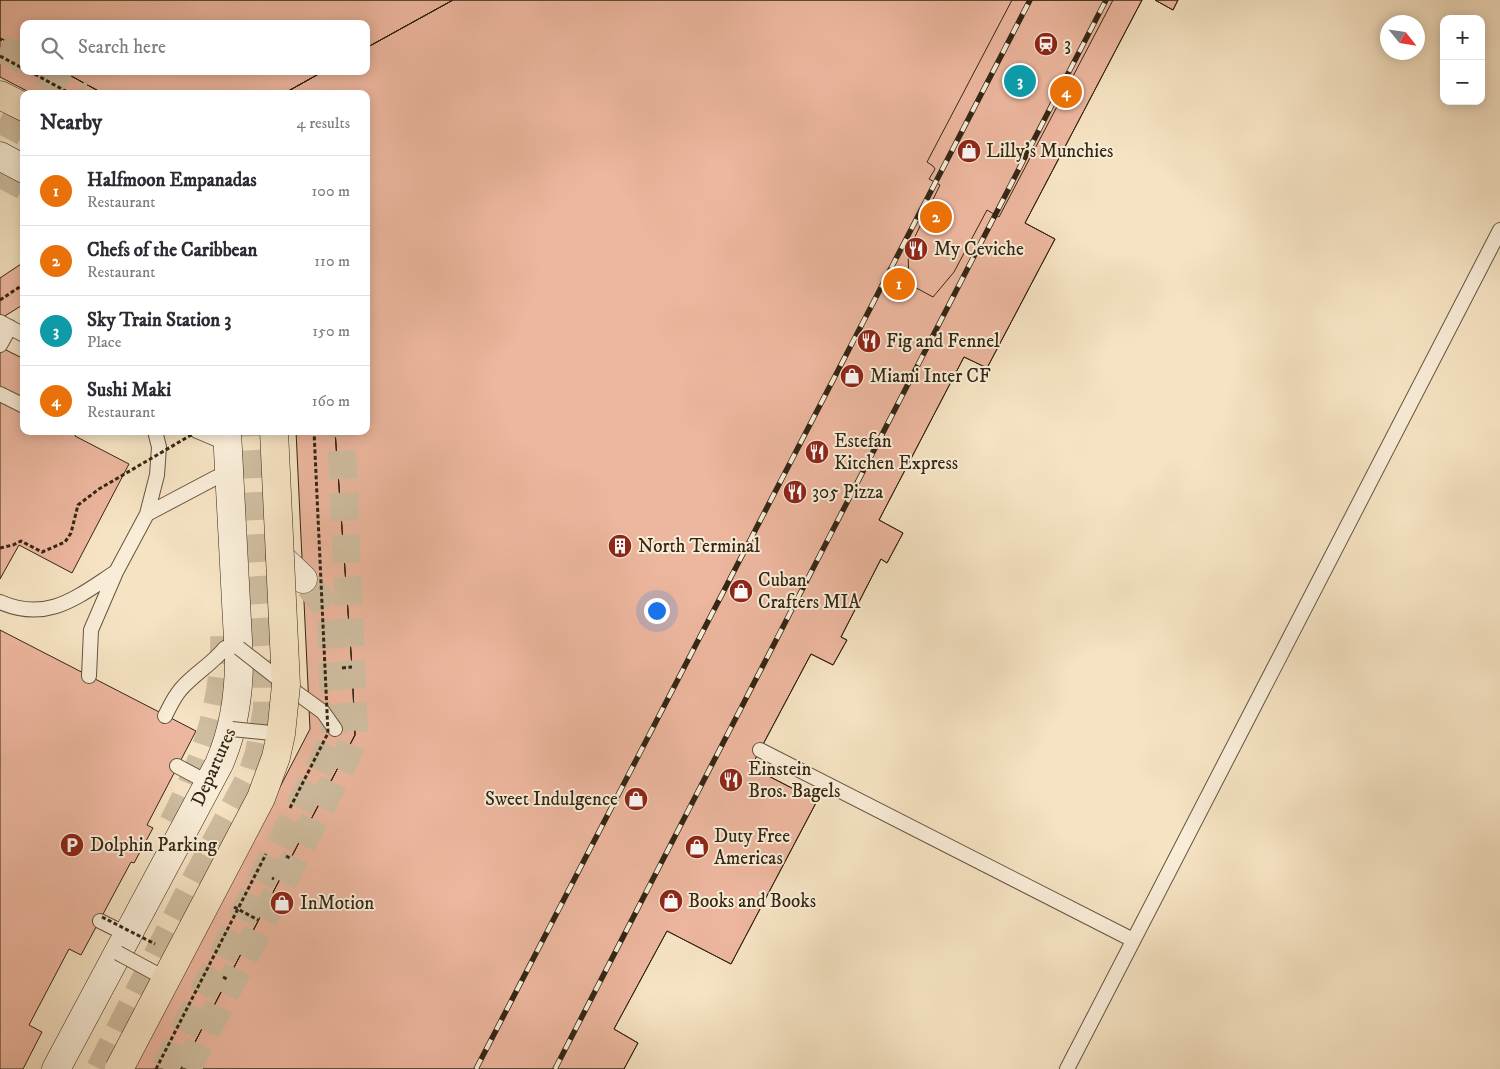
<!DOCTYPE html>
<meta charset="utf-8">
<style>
:root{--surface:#fff;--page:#f2f2f3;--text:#2b2b33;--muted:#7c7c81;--line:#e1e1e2;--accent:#8f2418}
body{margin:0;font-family:"IM FELL DW Pica",serif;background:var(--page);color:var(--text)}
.controls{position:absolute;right:15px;top:15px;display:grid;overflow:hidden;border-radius:10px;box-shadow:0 2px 12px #0003}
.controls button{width:45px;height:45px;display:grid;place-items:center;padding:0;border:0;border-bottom:1px solid var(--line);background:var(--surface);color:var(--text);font:25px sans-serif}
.compass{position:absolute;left:1380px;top:15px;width:45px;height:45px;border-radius:50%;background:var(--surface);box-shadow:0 2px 12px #0003;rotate:120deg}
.you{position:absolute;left:656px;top:610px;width:18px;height:18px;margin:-12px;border:4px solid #fff;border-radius:50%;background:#1a73e8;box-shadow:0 0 0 8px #1a73e833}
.badge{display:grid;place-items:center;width:32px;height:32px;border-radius:50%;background:var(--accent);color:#fff;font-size:16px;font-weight:700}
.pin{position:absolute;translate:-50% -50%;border:2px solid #fff;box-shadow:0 1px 5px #0006}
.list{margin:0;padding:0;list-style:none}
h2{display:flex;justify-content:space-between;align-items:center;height:65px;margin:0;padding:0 20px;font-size:21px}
h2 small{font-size:16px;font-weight:400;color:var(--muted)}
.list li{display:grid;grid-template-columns:32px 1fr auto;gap:15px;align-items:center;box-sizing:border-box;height:70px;padding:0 20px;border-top:1px solid var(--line)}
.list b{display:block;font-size:19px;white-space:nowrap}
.list p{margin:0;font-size:16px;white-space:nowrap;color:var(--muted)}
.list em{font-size:16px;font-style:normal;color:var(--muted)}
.icon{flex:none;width:28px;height:28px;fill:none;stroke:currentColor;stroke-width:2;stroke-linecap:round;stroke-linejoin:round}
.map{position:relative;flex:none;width:1500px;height:1069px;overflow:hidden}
.search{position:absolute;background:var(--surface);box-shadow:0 2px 12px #0003;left:20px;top:20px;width:350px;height:55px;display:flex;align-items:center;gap:12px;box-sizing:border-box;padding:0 18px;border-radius:10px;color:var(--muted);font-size:19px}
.panel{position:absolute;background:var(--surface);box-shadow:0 2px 12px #0003;left:20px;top:90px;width:350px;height:345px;border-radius:10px}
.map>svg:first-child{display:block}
</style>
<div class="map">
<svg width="1500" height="1069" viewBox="0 0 1500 1069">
<rect width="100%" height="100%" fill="#f6e3c3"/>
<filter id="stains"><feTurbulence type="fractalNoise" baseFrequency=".004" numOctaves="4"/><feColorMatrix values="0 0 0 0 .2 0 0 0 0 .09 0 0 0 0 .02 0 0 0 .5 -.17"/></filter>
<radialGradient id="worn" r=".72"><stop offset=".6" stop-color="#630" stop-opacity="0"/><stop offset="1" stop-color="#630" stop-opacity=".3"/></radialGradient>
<path fill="#edb79f" stroke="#332614" d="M0 0H453L366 48V24H24V50L0 38Z
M0 0H453L366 48V24H24V50L0 38Z
M453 0H1142L1025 223 1055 239 987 368 964 357 879 520 903 533 887 563 881 559 841 637 847 640 833 665 811 654 751 767 817 801 731 964 667 931 614 1029 638 1043 624 1069H181L355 735 352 667 335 431H366V94H283L324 71H366V48Z
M453 0H1142L1025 223 1055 239 987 368 964 357 879 520 903 533 887 563 881 559 841 637 847 640 833 665 811 654 751 767 817 801 731 964 667 931 614 1029 638 1043 624 1069H181L355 735 352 667 335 431H366V94H283L324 71H366V48Z
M1012 0H1113L999 217 987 210 954 272 933 297 909 284 908 251 940 185 929 179 935 169 933 166 927 162Z
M1155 0H1178L1173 10Z
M1155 0H1178L1173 10Z
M0 38 24 50V71H62L104 94H33L0 77Z
M62 71H324L283 94H104Z
M62 71H324L283 94H104Z
M24 262V304L0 319V278Z
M0 347 24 359V431H77L75 436 129 464 72 573 19 545 0 579Z
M296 431H335L352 667 355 735 181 1069H134L310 729Z
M0 630 196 731 147 825 153 828 134 863 131 862 81 955 69 949 29 1025 42 1032 23 1069H0Z"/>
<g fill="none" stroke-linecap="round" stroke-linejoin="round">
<path stroke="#cfbda0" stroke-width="28" stroke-dasharray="28 14" stroke-linecap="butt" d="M164 1069 335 737 331 620C325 603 315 592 303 579"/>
<path stroke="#cfbda0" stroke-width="28" stroke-dasharray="28 14" stroke-linecap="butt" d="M0 48 24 61
M42 71 82 94
M0 119 24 132
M100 1069 193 885 252 774 259 753 267 709V667L254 431
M187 1069 344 762 353 740 354 729 341 431"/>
<path stroke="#cfbda0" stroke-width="28" stroke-dasharray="28 14" stroke-linecap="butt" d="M0 173 24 186
M173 823C207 756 227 698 224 623"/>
<g stroke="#645540" stroke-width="16">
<path id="service" d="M0 322 24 335
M0 345 10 327
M0 394 24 406
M197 431 216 439
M147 514 217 477
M0 602C48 623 77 597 116 572
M89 676 91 630 116 572 147 514 157 475 159 447 155 431
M286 685 323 712 335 729
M165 716C170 706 174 697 181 689 195 673 211 665 225 648
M760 750 1133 940
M177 766 209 783
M100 921 128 935
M1067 1069 1500 230"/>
</g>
<g stroke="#645540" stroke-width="29">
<path id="tertiary" d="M280 557 303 579"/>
</g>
<g stroke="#332614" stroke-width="29">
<path id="secondary" d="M0 156 24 169
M56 1069 219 764C234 730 239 697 239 659L227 431"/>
</g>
<g stroke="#332614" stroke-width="29">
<path id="primary" d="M0 95 24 107"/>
</g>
<path stroke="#332614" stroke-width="3" stroke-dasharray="4 2.5" stroke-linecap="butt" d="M0 41 1 38
M0 56 24 69
M29 71 71 94
M0 300 24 284
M342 668 352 667
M286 856 290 858
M272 878 274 879
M234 907 258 920
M223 977 227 979"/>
<use href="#service" stroke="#f9edd8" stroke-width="14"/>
<use href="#tertiary" stroke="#f9edd8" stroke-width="28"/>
<use href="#secondary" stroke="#f9edd8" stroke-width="28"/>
<use href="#primary" stroke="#f6e3c3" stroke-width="28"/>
<g stroke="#332614" stroke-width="5.5">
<path id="rail" d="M476 1069 1030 0
M555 1069 1106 0"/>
</g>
<use href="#rail" stroke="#f9edd8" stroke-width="4" stroke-dasharray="11" stroke-linecap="butt"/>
<g stroke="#645540" stroke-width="16" stroke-linecap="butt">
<path id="service-bridge" d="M239 648 285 684
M232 729 281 734
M118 953 166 979"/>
</g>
<g stroke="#332614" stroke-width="29" stroke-linecap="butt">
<path id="primary-bridge" d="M119 1069 261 798 276 757 281 734 286 685 274 431"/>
</g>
<path stroke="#332614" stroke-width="3" stroke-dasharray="4 2.5" stroke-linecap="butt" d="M0 548 13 545 21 541 42 552 65 542 71 533 78 505 99 489 198 431
M290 808 328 733 314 431
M102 917 155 944
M156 1069 266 854"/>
<use href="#service-bridge" stroke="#f9edd8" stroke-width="14"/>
<use href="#primary-bridge" stroke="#f6e3c3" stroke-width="28"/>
</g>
<defs>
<g id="station-disc" transform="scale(1.25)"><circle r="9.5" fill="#8f2418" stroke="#f9edd8"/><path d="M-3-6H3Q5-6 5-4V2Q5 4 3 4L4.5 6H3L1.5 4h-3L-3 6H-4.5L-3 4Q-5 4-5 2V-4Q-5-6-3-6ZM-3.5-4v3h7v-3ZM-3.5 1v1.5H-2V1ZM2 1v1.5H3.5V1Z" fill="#fff"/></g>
<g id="shop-disc" transform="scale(1.25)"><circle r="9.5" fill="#8f2418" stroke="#f9edd8"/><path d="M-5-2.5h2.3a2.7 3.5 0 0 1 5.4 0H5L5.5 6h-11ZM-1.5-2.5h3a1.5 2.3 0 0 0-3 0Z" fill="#fff"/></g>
<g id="restaurant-disc" transform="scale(1.25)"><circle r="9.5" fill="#8f2418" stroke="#f9edd8"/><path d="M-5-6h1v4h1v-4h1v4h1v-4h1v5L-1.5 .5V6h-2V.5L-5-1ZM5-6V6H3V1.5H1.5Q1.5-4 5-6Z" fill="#fff"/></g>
<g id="building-disc" transform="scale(1.25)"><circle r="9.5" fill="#8f2418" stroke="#f9edd8"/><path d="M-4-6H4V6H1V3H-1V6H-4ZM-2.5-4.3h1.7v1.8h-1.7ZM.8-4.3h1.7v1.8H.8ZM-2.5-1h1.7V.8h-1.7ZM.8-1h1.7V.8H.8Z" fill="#fff"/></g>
<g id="parking-disc" transform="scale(1.25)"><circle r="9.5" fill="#8f2418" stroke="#f9edd8"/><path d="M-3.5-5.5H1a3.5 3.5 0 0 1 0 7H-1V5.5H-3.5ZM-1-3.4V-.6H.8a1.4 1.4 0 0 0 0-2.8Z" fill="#fff"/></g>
</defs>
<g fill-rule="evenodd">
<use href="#station-disc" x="1046" y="44"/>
<use href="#shop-disc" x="969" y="151"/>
<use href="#restaurant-disc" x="916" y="249"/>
<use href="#restaurant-disc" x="869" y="341"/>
<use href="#shop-disc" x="852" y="376"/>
<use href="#restaurant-disc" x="817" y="452"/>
<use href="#restaurant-disc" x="795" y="492"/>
<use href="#building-disc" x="620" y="546"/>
<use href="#shop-disc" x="741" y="591"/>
<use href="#restaurant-disc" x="731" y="780"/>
<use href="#shop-disc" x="636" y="799"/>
<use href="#parking-disc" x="72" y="845"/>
<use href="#shop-disc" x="697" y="847"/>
<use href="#shop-disc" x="671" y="901"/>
<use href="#shop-disc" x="282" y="903"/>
</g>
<g text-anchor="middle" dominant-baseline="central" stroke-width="4" stroke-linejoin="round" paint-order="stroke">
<g font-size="19" fill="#332614" stroke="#f9edd8" text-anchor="start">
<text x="1064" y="44">3</text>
<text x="986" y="151">Lilly's Munchies</text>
<text x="934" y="249">My Ceviche</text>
<text x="886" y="341">Fig and Fennel</text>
<text x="870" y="376">Miami Inter CF</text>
<text x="834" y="441">Estefan<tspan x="834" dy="22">Kitchen Express</tspan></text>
<text x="812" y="492">305 Pizza</text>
<text x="638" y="546">North Terminal</text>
<text x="758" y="580">Cuban<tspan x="758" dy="22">Crafters MIA</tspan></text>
<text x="748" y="769">Einstein<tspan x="748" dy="22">Bros. Bagels</tspan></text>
<text x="618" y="799" text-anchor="end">Sweet Indulgence</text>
<text x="714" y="836">Duty Free<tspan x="714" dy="22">Americas</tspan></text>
<text x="90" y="845">Dolphin Parking</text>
<text x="688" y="901">Books and Books</text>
<text x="300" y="903">InMotion</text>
</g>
<g font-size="19" fill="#332614" stroke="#f9edd8">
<text transform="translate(214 767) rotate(-66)">Departures</text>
</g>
</g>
<rect width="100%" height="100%" filter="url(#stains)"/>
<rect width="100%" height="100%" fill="url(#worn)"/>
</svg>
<div class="controls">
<button>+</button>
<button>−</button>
</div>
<svg class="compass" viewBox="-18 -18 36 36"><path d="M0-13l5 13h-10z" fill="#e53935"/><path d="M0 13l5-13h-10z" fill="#7c7c81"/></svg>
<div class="you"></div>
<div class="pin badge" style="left:899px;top:284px;background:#e8710a">1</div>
<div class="pin badge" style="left:936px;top:217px;background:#e8710a">2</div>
<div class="pin badge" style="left:1020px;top:81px;background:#0f9aa8">3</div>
<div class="pin badge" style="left:1066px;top:92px;background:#e8710a">4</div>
<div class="search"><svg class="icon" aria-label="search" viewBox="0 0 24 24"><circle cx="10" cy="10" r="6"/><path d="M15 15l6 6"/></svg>Search here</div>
<section class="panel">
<h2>Nearby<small>4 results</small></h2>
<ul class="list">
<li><span class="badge" style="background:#e8710a">1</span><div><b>Halfmoon Empanadas</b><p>Restaurant</p></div><em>100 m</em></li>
<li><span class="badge" style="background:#e8710a">2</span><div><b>Chefs of the Caribbean</b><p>Restaurant</p></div><em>110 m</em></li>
<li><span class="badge" style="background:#0f9aa8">3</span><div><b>Sky Train Station 3</b><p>Place</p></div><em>150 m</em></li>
<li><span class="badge" style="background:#e8710a">4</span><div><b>Sushi Maki</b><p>Restaurant</p></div><em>160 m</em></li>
</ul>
</section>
</div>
